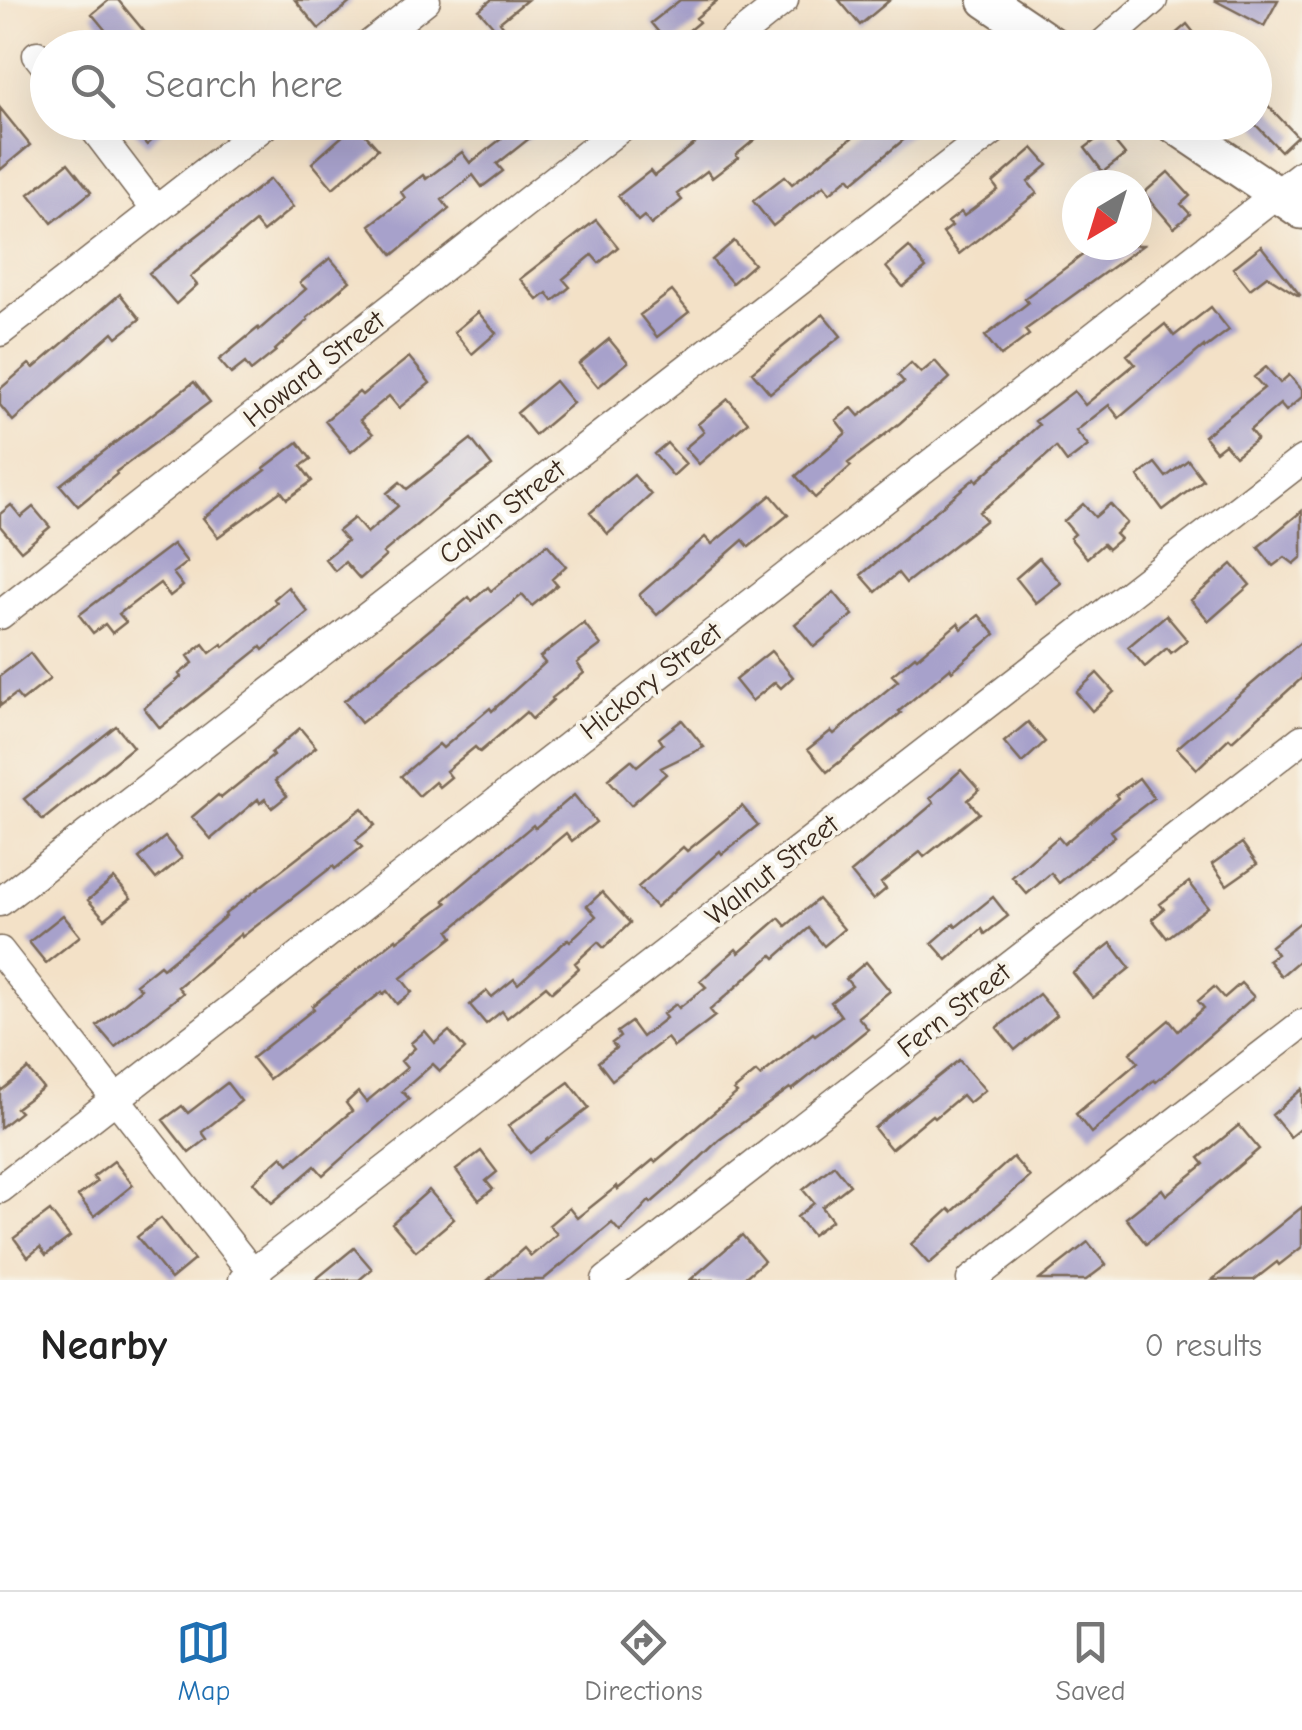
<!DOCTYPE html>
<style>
:root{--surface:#fff;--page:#f6f6f6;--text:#222;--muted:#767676;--line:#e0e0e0;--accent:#1f6fb2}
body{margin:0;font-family:"Comic Neue",sans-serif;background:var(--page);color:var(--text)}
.compass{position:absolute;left:1062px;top:170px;width:90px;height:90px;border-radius:50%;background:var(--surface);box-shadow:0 10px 40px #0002;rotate:218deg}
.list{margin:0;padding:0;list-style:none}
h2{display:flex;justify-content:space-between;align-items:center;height:130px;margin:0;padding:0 40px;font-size:42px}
h2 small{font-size:32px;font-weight:400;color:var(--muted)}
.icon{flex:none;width:55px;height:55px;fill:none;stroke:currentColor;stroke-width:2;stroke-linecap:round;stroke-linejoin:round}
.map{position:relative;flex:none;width:1302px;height:1280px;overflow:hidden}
.search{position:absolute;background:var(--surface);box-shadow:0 10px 40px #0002;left:30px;right:30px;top:30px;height:110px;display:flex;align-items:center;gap:25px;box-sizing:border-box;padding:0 35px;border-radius:55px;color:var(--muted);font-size:38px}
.sheet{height:310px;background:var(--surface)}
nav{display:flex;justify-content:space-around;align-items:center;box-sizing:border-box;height:140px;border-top:2px solid var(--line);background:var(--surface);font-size:28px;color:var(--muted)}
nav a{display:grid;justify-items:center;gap:5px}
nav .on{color:var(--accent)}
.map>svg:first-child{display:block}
</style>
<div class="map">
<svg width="1302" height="1280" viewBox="0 0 1302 1280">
<rect width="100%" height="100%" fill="#f7f3e8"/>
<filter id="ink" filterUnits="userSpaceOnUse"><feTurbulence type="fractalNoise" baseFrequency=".01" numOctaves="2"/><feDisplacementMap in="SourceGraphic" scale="20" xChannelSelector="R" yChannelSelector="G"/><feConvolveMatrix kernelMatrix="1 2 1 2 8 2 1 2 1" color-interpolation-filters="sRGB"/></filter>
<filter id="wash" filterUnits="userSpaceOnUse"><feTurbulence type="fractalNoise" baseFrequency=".0048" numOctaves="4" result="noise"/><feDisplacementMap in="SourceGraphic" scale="40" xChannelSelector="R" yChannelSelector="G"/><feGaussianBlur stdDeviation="2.25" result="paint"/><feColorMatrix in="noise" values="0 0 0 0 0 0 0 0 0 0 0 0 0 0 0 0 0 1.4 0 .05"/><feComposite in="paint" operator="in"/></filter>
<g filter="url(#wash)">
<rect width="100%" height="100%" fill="#f3e1c7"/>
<g id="blocks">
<path fill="#a7a1cb" d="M109 0H118L158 48H120L92 14Z
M295 0H353L319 29Z
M491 0H527L500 22 514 40 504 48H467L493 26 479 10Z
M680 0H718L696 18 699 22 670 46 651 23Z
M839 0H890L860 25Z
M1214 0H1278L1264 26Z
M1187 24 1206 48H1159Z
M1254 91 1297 136 1281 151 1254 123Z
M0 108 30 145 0 170Z
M126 122H172L147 145Z
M508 122H550L497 164 503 171 482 187 473 175 442 200 449 209 393 255 370 225 405 198 401 192 423 175 426 179 462 152 470 163 501 139 496 132Z
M722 122H776L736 155 738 158 712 178 707 171 677 194 682 200 651 225 644 216 638 221 618 196 650 171 654 176Z
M856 122H925L853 182 849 177 830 193 824 185 773 226 753 201 785 176 792 184 862 130Z
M356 124 378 149 333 188 312 163Z
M1106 132 1125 155 1103 172 1085 148Z
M1033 148 1048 165 1028 182 1037 193 959 254 943 233 952 226 948 222 961 212 964 216 998 190 993 183Z
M68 163 91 192 52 223 29 194Z
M1168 172 1190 196 1181 204 1190 214 1174 228 1144 193Z
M270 179 293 207 263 232 255 222 190 277 197 285 176 304 149 273Z
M596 220 618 247 599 263 592 255 563 279 570 287 553 301 547 293 538 300 520 279Z
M734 241 754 264 732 283 712 260Z
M1096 245H1143L1025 330 1029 335 1001 356 985 336 1028 303 1025 298Z
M1261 246 1300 295 1299 296 1267 276 1250 289 1233 268Z
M909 247 926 268 903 287 886 267Z
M330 258 350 281 307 318 308 320 275 350 276 351 251 371 245 363 231 374 219 360 258 328 259 330 306 289 300 283Z
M672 291 689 312 657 337 640 315Z
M120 294 140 319 117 337 113 332 13 421 0 405V389L29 364 34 368Z
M1211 307 1229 330 1205 348 1204 346 1119 418 1109 405 1076 431 1088 446 1067 462 1056 447 1009 489 979 512 986 520 906 583 898 573 876 592 861 575 975 478 977 481 1039 425 1035 421 1074 391 1085 405 1135 364 1127 355 1165 324 1174 336Z
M478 312 496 333 472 354 454 332Z
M823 314 841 336 770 393 752 372Z
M609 339 628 362 598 387 579 364Z
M409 357 430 383 399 408 389 396 360 420 373 434 351 452 325 421 359 392 362 395Z
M935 361 950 378 900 423 848 463 851 466 815 498 796 476 846 433 836 420 852 408 859 416 904 382 898 375 911 363 921 373Z
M1266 367 1280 383 1289 375 1302 390V397L1286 411 1280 404 1250 430 1257 439 1235 456 1225 444 1216 451 1204 436 1264 388 1254 377Z
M555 381 573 403 535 435 517 413Z
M194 382 210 402 116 472 117 474 78 506 60 485Z
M728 399 748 422 699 464 685 448 704 432 698 424Z
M471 439 492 466 445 501 383 553 386 556 360 579 345 562 335 571 325 559 347 541 338 531 354 518 367 533 398 506 387 493 400 482 407 489Z
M298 442 311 459 301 466 312 481 287 499 281 491 218 537 203 518 266 470 264 468Z
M667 443 686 464 673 476 654 454Z
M1188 460 1203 480 1163 510 1138 476 1155 463 1166 477Z
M634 475 651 495 608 534 590 513Z
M771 495 788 515 749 547 743 540 657 615 639 595 705 537 712 544Z
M1083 504 1095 517 1110 504 1127 523 1115 534 1120 539 1108 549 1103 544 1087 558 1070 538 1075 534 1064 521Z
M11 505 21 517 33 507 50 527 21 551 0 526V514Z
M1302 511V557L1294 564 1285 557 1273 566 1258 547Z
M173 544 187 562 173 573 183 586 170 596 160 583 119 614 126 622 112 633 105 624 93 633 79 615Z
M547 544 566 566 552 579 557 585 532 606 522 595 361 723 344 701 469 597 472 601 488 587 491 591Z
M1039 558 1061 583 1036 603 1016 578Z
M1232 564 1250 585 1209 621 1191 600Z
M288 587 308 612 263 650 261 647 160 728 144 708 181 677 179 674 193 663 188 656 203 644 210 653 222 644 224 647 277 603 274 599Z
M834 592 853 615 814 647 795 624Z
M979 615 995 634 952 671 950 668 899 711 901 713 827 772 808 749 831 731 834 734 898 681 892 675 915 656 917 658 958 623 962 629Z
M1166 615 1187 640 1171 653 1167 648 1145 667 1128 647Z
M584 623 601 645 577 663 584 673 552 698 553 700 532 719 526 712 480 752 475 747 446 771 451 777 439 787 435 782 419 796 401 776 439 744 443 748 490 708 492 711 545 663 540 657Z
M1302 641V678L1232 741 1229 738 1197 769 1177 748Z
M771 651 793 677 781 688 775 682 752 701 735 680Z
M30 653 50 679 22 701 16 694 0 706V676Z
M1097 673 1114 692 1092 711 1076 692Z
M682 720 704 747 661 768 666 774 631 805 608 779 631 760 637 766 663 744 659 738Z
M1028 722 1045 742 1022 763 1004 742Z
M116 726 133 747 43 820 24 799Z
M300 728 316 747 275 781 287 796 272 808 265 799 260 803 258 799 211 839 192 817 218 795 221 798 273 756 271 753Z
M961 770 979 790 968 800 979 813 924 857 920 852 881 883 886 889 873 900 851 873 934 803 930 798Z
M1139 778 1154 798 1111 831 1115 836 1059 883 1051 873 1027 894 1012 877 1058 837 1064 844 1118 798 1116 795Z
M574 795 596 822 572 841 566 833 449 931 453 937 401 978 412 992 397 1004 387 991 383 994 382 992 269 1079 252 1058 314 1009 312 1006 396 939 397 941 447 903 444 900 533 825 535 828Z
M742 806 758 825 722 854 720 851 656 907 638 887 683 847 687 851Z
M362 808 375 825 356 840 362 847 335 869 333 866 297 894 242 937 241 934 178 987 183 993 115 1047 97 1026 141 989 136 984 160 965 163 968 226 916 225 914Z
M165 837 182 858 156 879 139 858Z
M1242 843 1257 864 1227 885 1212 864Z
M114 878 131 898 105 919 88 900Z
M1189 882 1208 907 1167 938 1152 919 1164 909 1160 904Z
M602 892 630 923 604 948 598 942 575 963 579 968 552 992 546 986 507 1018 502 1011 486 1024 470 1005 487 991 492 997 514 979 518 984 568 939 570 941 596 916 587 906Z
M993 897 1008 916 985 934 982 929 947 960 932 943 954 924 956 927Z
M818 899 844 929 824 946 809 928 775 958 772 955 710 1010 715 1016 674 1047 667 1038 612 1080 598 1062 616 1048 612 1043 620 1037 617 1032 631 1022 642 1037 666 1018 663 1014 676 1004 679 1008 706 987 700 981 736 949 739 953 779 918 786 926Z
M63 915 80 936 46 963 29 942Z
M1302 921V958L1281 976 1268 960 1277 954 1271 946Z
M1111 943 1130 968 1093 998 1073 973Z
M866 962 890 991 858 1017 868 1029 792 1090 790 1088 719 1140 673 1184 651 1203 649 1201 620 1232 612 1223 543 1280H488L524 1248 531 1256 557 1234 549 1225 569 1208 577 1218 617 1186 618 1189 653 1160 655 1162 737 1093 734 1090 756 1072 760 1076 813 1033 815 1035 841 1016 831 1002 852 986 846 979Z
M1241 983 1254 997 1156 1082 1154 1080 1091 1133 1076 1114 1138 1062 1130 1053 1169 1020 1178 1031 1204 1008 1198 1001 1214 987 1224 998Z
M1039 994 1057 1015 1015 1050 997 1028Z
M425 1031 435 1043 449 1031 465 1049 440 1071 433 1064 402 1091 409 1099 323 1175 315 1166 272 1203 253 1182 282 1156 289 1164 352 1111 346 1103 358 1092 366 1102 407 1068 401 1061 415 1048 411 1043Z
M959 1060 985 1090 969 1103 962 1095 935 1118 932 1115 891 1149 874 1128Z
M28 1069 43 1088 16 1108 20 1112 0 1128V1087L2 1090Z
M569 1082 589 1108 530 1153 508 1126Z
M227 1083 241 1101 202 1132 207 1139 189 1153 163 1120 182 1106 188 1113Z
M1302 1089V1127L1290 1137 1272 1115Z
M1239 1125 1259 1149 1146 1244 1126 1218 1162 1189 1166 1195 1204 1164 1199 1158Z
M481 1151 497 1172 486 1181 493 1189 479 1200 456 1170Z
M1013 1157 1030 1177 929 1264 911 1244 949 1209 952 1212Z
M114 1161 133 1185 94 1216 78 1196 97 1182 93 1177Z
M834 1165 850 1185 822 1207 832 1220 812 1235 797 1217 814 1203 803 1190Z
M429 1190 454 1219 416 1251 392 1223Z
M1302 1207V1247L1279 1265 1277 1262 1254 1280H1212Z
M50 1211 70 1237 46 1255 40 1247 28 1257 14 1238Z
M161 1218 194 1260 171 1279 137 1237Z
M742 1235 764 1261 742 1280H690Z
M1088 1242 1106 1265 1086 1280H1039Z
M354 1248 372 1269 359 1280H315Z"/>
</g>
</g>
<g filter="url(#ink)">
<use href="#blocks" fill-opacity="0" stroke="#7b6a59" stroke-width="2.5"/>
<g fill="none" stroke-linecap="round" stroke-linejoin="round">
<g stroke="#7b6a59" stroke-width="31">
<path id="minor" d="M365 48 426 0
M724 48 784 0
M1098 48 1153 0
M37 55 48 69
M89 122 156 210
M0 332 269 122
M0 615 628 122
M0 902 1004 122
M0 951 258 1280
M0 1189 1302 174
M243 1280 1302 460
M606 1280 1302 739
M971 1280 1302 1024"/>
</g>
<g stroke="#7b6a59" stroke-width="39">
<path id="major" d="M986 0 1057 48
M1170 122 1302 211"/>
</g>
<use href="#minor" stroke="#fff" stroke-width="28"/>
<use href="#major" stroke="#fff" stroke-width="35"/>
</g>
</g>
<g text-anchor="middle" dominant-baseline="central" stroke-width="8" stroke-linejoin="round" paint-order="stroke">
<g font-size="28" fill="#3b2a1e" stroke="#f7f3e8">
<text transform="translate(314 369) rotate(-38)">Howard Street</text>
<text transform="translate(502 512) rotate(-38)">Calvin Street</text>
<text transform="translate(651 681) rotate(-38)">Hickory Street</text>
<text transform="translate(772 870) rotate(-38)">Walnut Street</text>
<text transform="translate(954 1010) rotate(-38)">Fern Street</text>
</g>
</g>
</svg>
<svg class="compass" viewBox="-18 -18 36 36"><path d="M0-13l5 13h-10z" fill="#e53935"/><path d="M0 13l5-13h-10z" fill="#767676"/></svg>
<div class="search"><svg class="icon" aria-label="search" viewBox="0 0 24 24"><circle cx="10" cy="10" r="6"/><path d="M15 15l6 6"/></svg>Search here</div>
</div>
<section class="sheet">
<h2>Nearby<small>0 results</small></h2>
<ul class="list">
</ul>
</section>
<nav>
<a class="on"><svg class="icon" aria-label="map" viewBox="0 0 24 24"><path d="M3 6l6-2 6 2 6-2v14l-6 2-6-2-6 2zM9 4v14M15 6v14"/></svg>Map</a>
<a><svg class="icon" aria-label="directions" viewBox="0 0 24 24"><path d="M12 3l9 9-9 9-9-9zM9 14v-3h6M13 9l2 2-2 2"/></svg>Directions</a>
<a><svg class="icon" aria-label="saved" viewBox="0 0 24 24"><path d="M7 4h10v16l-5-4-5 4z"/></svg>Saved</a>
</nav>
